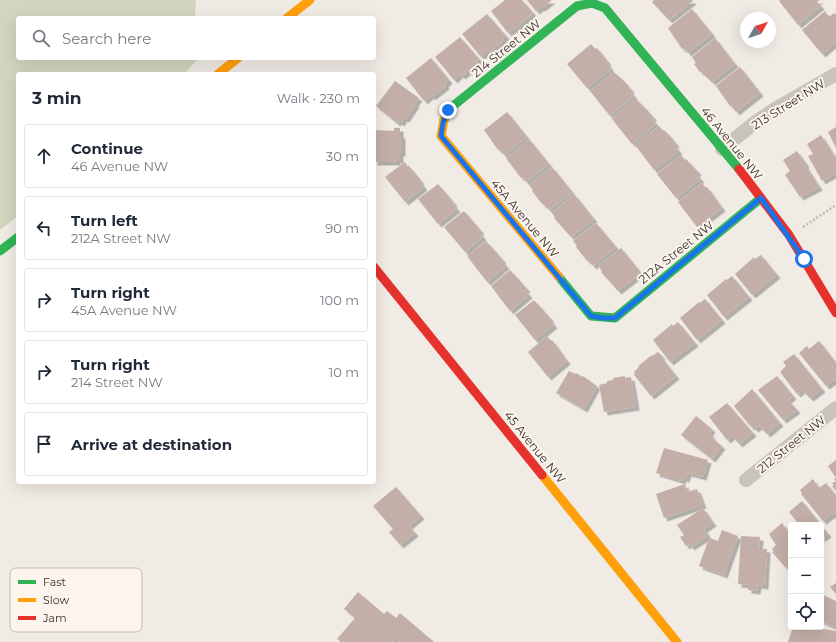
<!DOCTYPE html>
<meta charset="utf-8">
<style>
:root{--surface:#fff;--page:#f2f2f3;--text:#1f2937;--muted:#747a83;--line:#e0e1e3}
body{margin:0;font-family:Montserrat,sans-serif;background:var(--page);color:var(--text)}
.controls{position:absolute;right:12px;bottom:12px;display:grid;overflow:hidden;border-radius:4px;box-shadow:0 4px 16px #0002}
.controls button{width:36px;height:36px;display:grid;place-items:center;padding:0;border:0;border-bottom:1px solid var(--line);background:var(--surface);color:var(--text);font:20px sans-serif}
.compass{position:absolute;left:740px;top:12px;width:36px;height:36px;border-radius:50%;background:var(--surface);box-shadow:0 4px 16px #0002;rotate:51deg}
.stop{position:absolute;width:12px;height:12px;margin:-9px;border:3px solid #1a73e8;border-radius:50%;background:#fff}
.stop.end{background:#1a73e8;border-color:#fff;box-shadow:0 1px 4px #0008}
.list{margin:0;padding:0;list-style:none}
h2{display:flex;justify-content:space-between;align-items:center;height:52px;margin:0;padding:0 16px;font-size:17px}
h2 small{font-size:13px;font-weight:400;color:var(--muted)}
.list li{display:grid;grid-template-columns:26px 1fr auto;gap:12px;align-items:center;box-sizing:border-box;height:64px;margin:0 8px 8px;padding:0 8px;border:1px solid var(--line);border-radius:4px}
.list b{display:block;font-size:15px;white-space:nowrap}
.list p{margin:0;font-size:13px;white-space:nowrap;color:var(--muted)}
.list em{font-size:13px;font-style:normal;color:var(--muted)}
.icon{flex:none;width:22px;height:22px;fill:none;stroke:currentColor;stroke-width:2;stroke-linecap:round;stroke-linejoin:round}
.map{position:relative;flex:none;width:836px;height:642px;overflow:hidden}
.search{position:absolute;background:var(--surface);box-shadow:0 4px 16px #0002;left:16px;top:16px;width:360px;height:44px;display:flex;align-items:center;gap:10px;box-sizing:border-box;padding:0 14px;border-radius:4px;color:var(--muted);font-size:15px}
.panel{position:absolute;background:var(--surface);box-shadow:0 4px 16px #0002;left:16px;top:72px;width:360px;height:412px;border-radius:4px}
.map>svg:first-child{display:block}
</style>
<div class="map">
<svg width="836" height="642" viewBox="0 0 836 642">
<defs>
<filter id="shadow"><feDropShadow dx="3.5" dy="3.5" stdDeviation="0" flood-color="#0004"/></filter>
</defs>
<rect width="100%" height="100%" fill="#f0ebe5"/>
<path fill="#d1d6bf" d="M0 0H196L195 18H18V58H198V59L184 74H18V216L0 230Z"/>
<path fill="#c3afa7" filter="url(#shadow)" d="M505 0H522L533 13 514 30 513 29 508 33 491 11Z
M527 0H552L542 8 541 7 536 11Z
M653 0H692L693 1 669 20 652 2 654 1Z
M780 0H820L817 2 821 6 798 25 779 1Z
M692 9 712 34 688 53 684 48 682 49 668 28Z
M825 11 829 17 834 13 836 15V42L822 54 802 30Z
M487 14 506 36 502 40 503 41 489 53 487 51 481 57 462 34Z
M460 37 479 59 474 63 476 65 462 76 460 74 454 80 435 57Z
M715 38 735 64 712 82 701 72H700L694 64 696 63 692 57Z
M591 44 595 49 597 48 608 62 607 63 611 69 587 88 567 64Z
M431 58 449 80 445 84 446 86 432 97 431 95 424 101 406 78Z
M740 67 760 93 736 112 731 105 730 106 716 86Z
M614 72 625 82 631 90 630 91 634 96 610 116 590 91Z
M395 81 419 98 415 103 416 104 406 119 404 118 401 123 398 121 397 123 376 106Z
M636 99 647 110 653 117 652 119 656 124 632 144 612 119Z
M507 112 527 137 504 155 499 149 498 150 484 130Z
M659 126 663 131 664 130 670 136 676 144 674 145 679 151 654 170 635 145Z
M836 127V148L828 132Z
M394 128H400V135H402V153H400V160H397V162H374V130L394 131Z
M821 135 836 159V173L822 181 808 156 813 154 807 144Z
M529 139 549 164 526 182 522 177H520L506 158Z
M797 151 806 164 805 165 819 187 800 197 785 175 790 171 783 160Z
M681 155 685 160 686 159 698 172 696 174 701 179 676 198 657 174Z
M405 162 408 167 409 166 421 181 420 182 424 187 405 202 385 177Z
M552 167 572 192 549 210 544 204 543 205 532 191 533 190 529 185Z
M702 183 706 188 707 187 722 208 697 227 678 202Z
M438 184 454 203 453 204 457 209 438 224 418 199Z
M574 194 594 219 571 237 554 218 555 217 552 213Z
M464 211 481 231 479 232 483 237 465 252 444 227Z
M596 223 616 247 593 266 588 260 587 261 576 247 577 246 573 241Z
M486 241 503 260 502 261 506 266 487 282 467 256Z
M621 248 641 273 618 291 601 272 602 271 598 266Z
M761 255 777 275 752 295 735 274 754 257 755 259Z
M510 270 527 289 525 290 529 295 510 311 491 286Z
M732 276 749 297 724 317 707 295 726 279 727 280Z
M705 299 722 320 697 340 680 318 699 302 700 303Z
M534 300 551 319 550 320 554 325 535 340 515 315Z
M678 322 695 343 670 362 653 340 672 324 673 326Z
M547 336 551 341 552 340 567 361 548 377 528 352Z
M819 341 836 363 832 366 836 371V379L826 386 799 353 807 346 809 349Z
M658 352 662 356 661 357 676 376 651 396 634 375 635 374 634 372 639 367 638 366 652 355V356Z
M794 354 822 389 810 398 802 390 797 394 780 372 786 366 783 362Z
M569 371 575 374 576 373 583 377V376L597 386 584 409 556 393Z
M625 376V378L631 377 636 407 604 412 599 385 607 383V381L613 380V378Z
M777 376 793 396 788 400 797 410 783 420 758 390Z
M752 389 780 423 767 434 759 426 755 429 752 426 751 427 734 406Z
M727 403 753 433 739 444 732 436 727 440 709 417Z
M696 416 712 429 709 433 712 435 711 437 722 446 712 459 681 435Z
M664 448 708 460 703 477 688 473 686 479 683 478 682 481 656 473Z
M836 460V491L832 486 834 485 832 483 836 481 834 479 836 478 828 466Z
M813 479 819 488 826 483 836 496V515H831L823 521 801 494 802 493 800 490Z
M685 484 687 492 697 489 703 505 664 518 656 494Z
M396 487 421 516 409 526 415 533 400 545 389 532 393 529 373 506Z
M802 501 828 534 821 539V525H793L797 522 789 512Z
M703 508 713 523 704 529 708 536 691 547 689 544 686 546 680 537 684 535 677 525Z
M782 523 791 536V562L785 567 772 552 774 551 772 549 776 545 769 534Z
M722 530 738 536 724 575 699 566 709 538 718 541Z
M741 536 760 537 759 549H767L765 586 758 585 757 591 748 590V585L738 584Z
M836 583V594L830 587Z
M358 592 384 614 387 611 396 618 400 613 434 642H400L395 638 392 642H341L337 639 355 618 344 609Z
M821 594 836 601V627L834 626V627L821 621Z
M793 627H811L836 631V642H788Z"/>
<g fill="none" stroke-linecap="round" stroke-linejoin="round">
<path stroke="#c2bbb6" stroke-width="2.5" stroke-dasharray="2 2" stroke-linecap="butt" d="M803 227 836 205"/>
<path stroke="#c9c3be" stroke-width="14" d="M722 149 757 121 775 109 836 74
M746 480 836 408"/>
<path stroke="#30b455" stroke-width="9" d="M444 120 448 110 577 6 592 3 605 8 739 169
M0 251 18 237
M559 277 591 316 615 318 761 198"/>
<path stroke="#ff9f0a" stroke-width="9" d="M287 18 310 0
M218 74 238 58
M444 120 441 136 559 277
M542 475 677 642"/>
<path stroke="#e5322d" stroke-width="9" d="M739 169 789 235 836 313
M374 267 542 475"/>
</g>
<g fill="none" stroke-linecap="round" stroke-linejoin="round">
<path stroke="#1a73e8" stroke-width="5" d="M448 110 443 123 441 136 591 316 603 318H615L761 198 804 259"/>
</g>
<g text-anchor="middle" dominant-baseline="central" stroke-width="4" stroke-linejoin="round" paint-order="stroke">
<g font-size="12" fill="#3b302b" stroke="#fbf5ee">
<text transform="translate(506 48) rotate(-39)">214 Street NW</text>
<text transform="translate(788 104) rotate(-32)">213 Street NW</text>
<text transform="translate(732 143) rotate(51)">46 Avenue NW</text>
<text transform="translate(525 218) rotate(50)">45A Avenue NW</text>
<text transform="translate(676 252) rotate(-39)">212A Street NW</text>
<text transform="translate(791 444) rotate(-39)">212 Street NW</text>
<text transform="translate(535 447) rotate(51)">45 Avenue NW</text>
</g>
</g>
<rect x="10" y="568" width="132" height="64" rx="6" fill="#fbf5ee" stroke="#c1bab4" stroke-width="1"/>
<rect x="18" y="580" width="18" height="4" fill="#30b455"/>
<rect x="18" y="598" width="18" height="4" fill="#ff9f0a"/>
<rect x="18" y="616" width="18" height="4" fill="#e5322d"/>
<g font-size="11" fill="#3b302b">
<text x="43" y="586">Fast</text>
<text x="43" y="604">Slow</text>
<text x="43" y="622">Jam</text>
</g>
</svg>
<div class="controls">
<button>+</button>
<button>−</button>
<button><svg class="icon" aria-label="locate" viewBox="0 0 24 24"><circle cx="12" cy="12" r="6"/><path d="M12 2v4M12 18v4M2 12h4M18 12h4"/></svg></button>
</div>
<svg class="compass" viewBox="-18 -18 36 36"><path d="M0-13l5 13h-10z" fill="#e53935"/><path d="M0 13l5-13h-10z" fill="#747a83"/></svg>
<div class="stop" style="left:804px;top:259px"></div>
<div class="stop end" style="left:448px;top:110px"></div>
<div class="search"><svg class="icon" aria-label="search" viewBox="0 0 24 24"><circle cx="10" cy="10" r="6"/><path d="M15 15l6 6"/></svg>Search here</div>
<section class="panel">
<h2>3 min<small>Walk · 230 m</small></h2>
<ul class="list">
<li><svg class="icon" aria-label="ahead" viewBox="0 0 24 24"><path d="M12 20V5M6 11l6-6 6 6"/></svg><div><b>Continue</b><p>46 Avenue NW</p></div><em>30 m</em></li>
<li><svg class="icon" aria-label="left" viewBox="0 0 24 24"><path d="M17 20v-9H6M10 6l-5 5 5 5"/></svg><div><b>Turn left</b><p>212A Street NW</p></div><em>90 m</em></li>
<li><svg class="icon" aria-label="right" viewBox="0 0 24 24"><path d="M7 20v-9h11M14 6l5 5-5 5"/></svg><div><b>Turn right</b><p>45A Avenue NW</p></div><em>100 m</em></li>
<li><svg class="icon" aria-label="right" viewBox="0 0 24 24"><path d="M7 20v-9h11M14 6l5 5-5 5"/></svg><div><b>Turn right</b><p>214 Street NW</p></div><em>10 m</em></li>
<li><svg class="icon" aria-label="arrive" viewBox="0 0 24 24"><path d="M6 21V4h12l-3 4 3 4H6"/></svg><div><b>Arrive at destination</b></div></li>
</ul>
</section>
</div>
